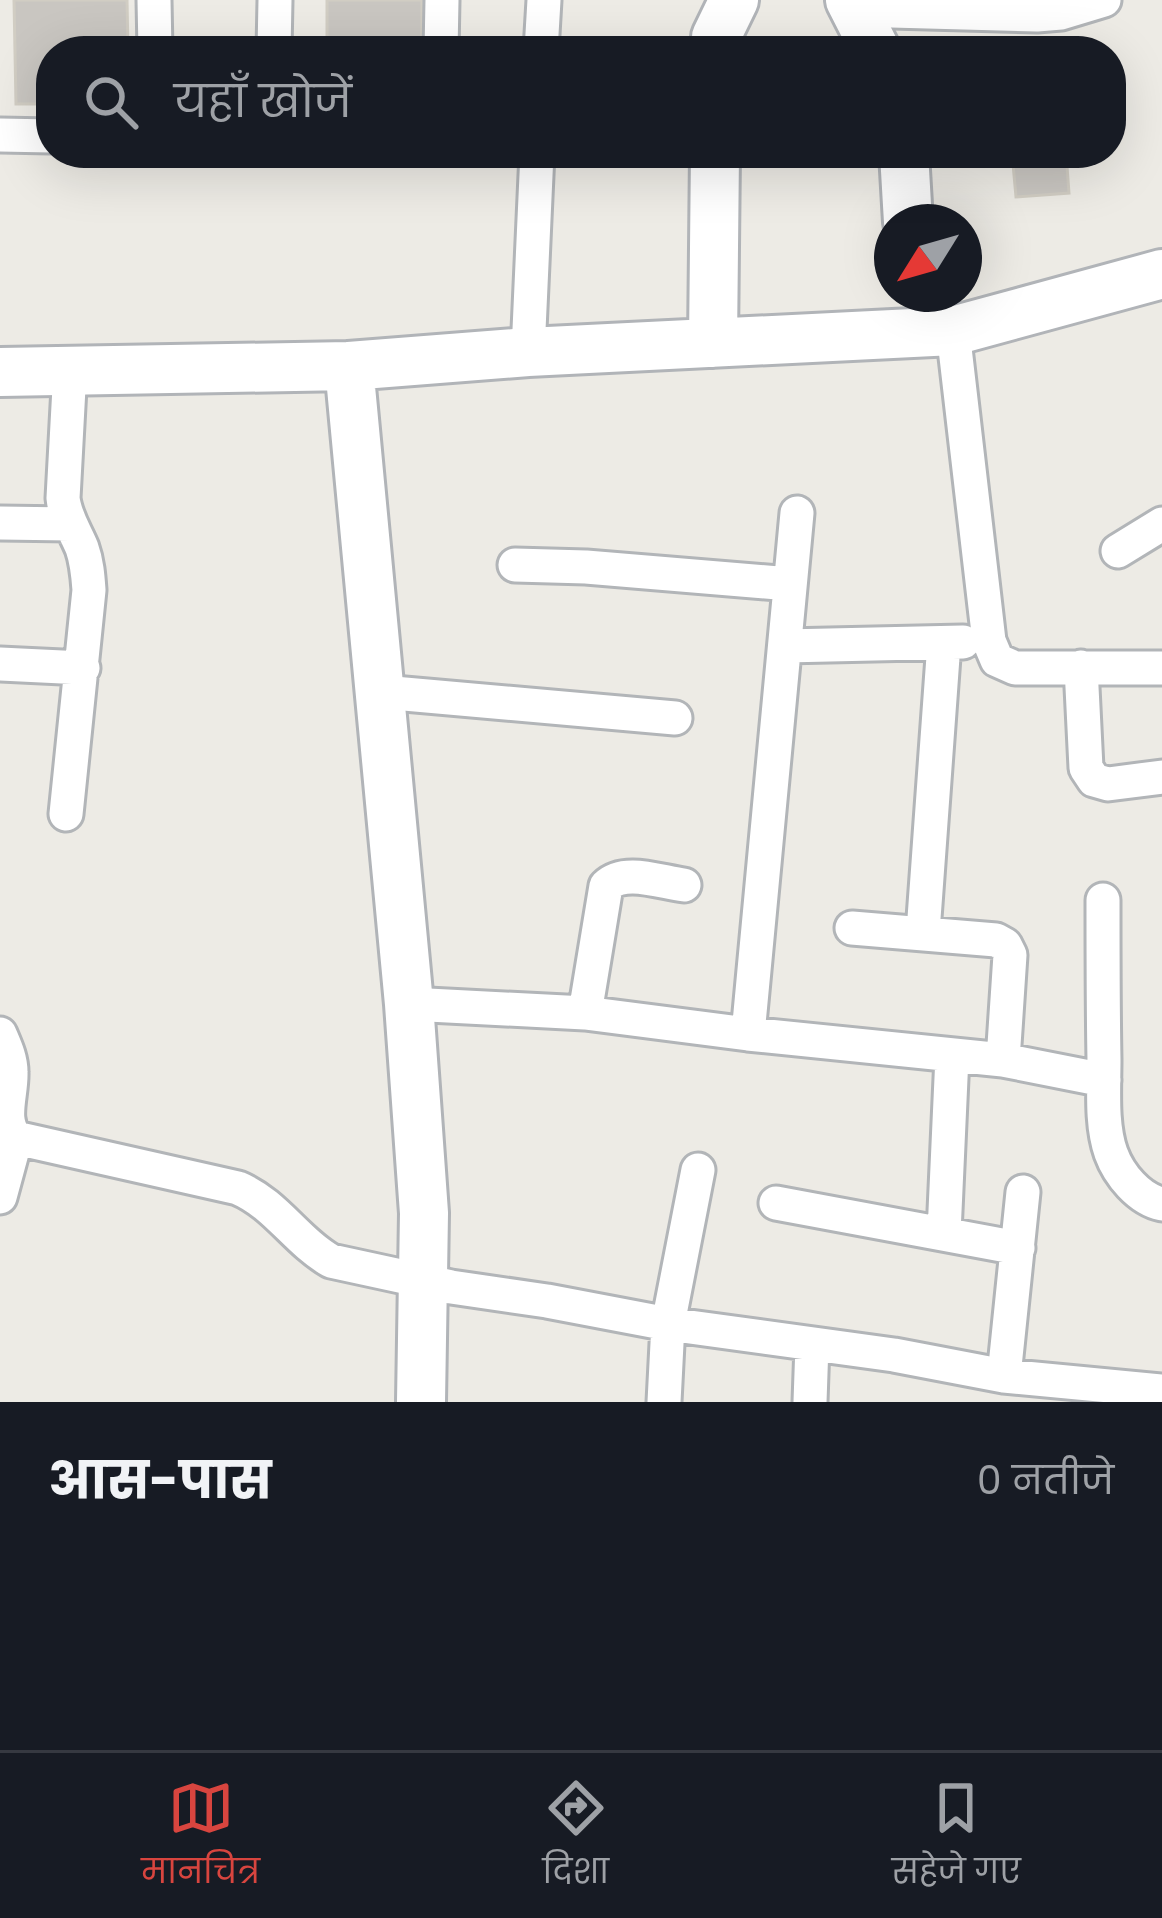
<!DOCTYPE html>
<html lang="hi">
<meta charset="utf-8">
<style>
:root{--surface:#171b24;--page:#20242c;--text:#f1f3f6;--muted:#9ea1a6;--line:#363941;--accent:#d8453f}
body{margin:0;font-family:Poppins,"Noto Sans Devanagari",sans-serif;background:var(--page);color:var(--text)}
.compass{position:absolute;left:874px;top:204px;width:108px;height:108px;border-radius:50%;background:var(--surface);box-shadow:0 12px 48px #0002;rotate:233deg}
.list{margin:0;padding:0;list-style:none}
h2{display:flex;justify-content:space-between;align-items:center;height:156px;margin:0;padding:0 48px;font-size:51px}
h2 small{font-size:39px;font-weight:400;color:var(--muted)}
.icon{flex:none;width:66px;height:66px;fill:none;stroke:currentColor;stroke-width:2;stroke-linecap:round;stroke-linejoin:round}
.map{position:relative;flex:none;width:1162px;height:1402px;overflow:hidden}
.search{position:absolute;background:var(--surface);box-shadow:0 12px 48px #0002;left:36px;right:36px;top:36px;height:132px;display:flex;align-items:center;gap:30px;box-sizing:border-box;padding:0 42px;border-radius:48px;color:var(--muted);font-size:45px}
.sheet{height:348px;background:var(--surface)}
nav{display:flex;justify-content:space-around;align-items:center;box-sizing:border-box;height:168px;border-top:3px solid var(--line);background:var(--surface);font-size:33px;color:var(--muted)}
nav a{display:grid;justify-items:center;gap:6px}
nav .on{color:var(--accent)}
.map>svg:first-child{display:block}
</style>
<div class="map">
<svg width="1162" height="1402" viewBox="0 0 1162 1402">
<rect width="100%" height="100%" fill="#edebe5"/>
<path fill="#c9c6c1" stroke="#d1cdc3" stroke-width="3" d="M14 0H127L128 51H51V104H16Z
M327 0H422V51H294L293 38H327Z
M1012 153H1066L1069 193 1016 197Z"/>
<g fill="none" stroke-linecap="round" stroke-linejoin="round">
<g stroke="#b2b5b8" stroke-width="39">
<path id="street" d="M154 0 155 51
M855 10 1037 15 1061 13 1104 0
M274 51 275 0
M441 51 442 0
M541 51 544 0
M0 135 51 136
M953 331 989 641 997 660 1015 668H1162
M528 352 537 153
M0 523 70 524
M1118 551 1162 524
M515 565 586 567 790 584
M785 646 963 642
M0 664 83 668
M1081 667 1086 768 1094 780 1108 784 1162 777
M382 692 675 718
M66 814 89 590C88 576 87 562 82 548 75 531 65 517 63 498L70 369
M1103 900C1103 953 1103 1006 1104 1060 1104 1089 1101 1125 1111 1153 1119 1175 1139 1199 1162 1204
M852 928 996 940 1005 945 1010 955 1003 1060
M923 932 944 643
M409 1004 585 1013 748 1034 1003 1060 1104 1080
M585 1013 606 886C624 868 660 882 684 885
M0 1034C5 1046 11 1058 11 1072 12 1095 0 1120 16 1138L238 1188C276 1204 296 1241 331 1261L451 1287 547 1301 668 1324 894 1355 1004 1376 1162 1391
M748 1034 797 513
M0 1197 16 1138
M776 1203 1018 1248
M944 1233 952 1056
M1004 1376 1023 1192
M664 1402 668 1324 698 1170
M810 1402 812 1344"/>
</g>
<g stroke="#b1b4b8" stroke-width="54">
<path id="secondary" d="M850 0 876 51
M716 51V37L734 0
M904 153 908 222
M713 343 715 153
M349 366 409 1004 424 1213 421 1402
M0 372 349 366 528 352 953 331 1162 274"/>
</g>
<use href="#street" stroke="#fff" stroke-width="33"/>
<use href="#secondary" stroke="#fff" stroke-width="48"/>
</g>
</svg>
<svg class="compass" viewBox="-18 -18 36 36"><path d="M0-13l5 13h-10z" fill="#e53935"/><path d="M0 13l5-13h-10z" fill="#9ea1a6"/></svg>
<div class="search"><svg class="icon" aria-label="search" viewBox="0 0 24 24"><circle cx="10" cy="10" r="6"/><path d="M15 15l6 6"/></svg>यहाँ खोजें</div>
</div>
<section class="sheet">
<h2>आस-पास<small>0 नतीजे</small></h2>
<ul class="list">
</ul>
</section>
<nav>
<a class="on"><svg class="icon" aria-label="map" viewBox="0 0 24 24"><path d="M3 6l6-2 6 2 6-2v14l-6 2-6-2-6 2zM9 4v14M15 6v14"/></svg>मानचित्र</a>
<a><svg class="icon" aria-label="directions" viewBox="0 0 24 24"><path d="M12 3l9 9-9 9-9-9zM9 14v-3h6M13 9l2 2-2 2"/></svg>दिशा</a>
<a><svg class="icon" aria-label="saved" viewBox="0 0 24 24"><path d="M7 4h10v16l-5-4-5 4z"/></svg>सहेजे गए</a>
</nav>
